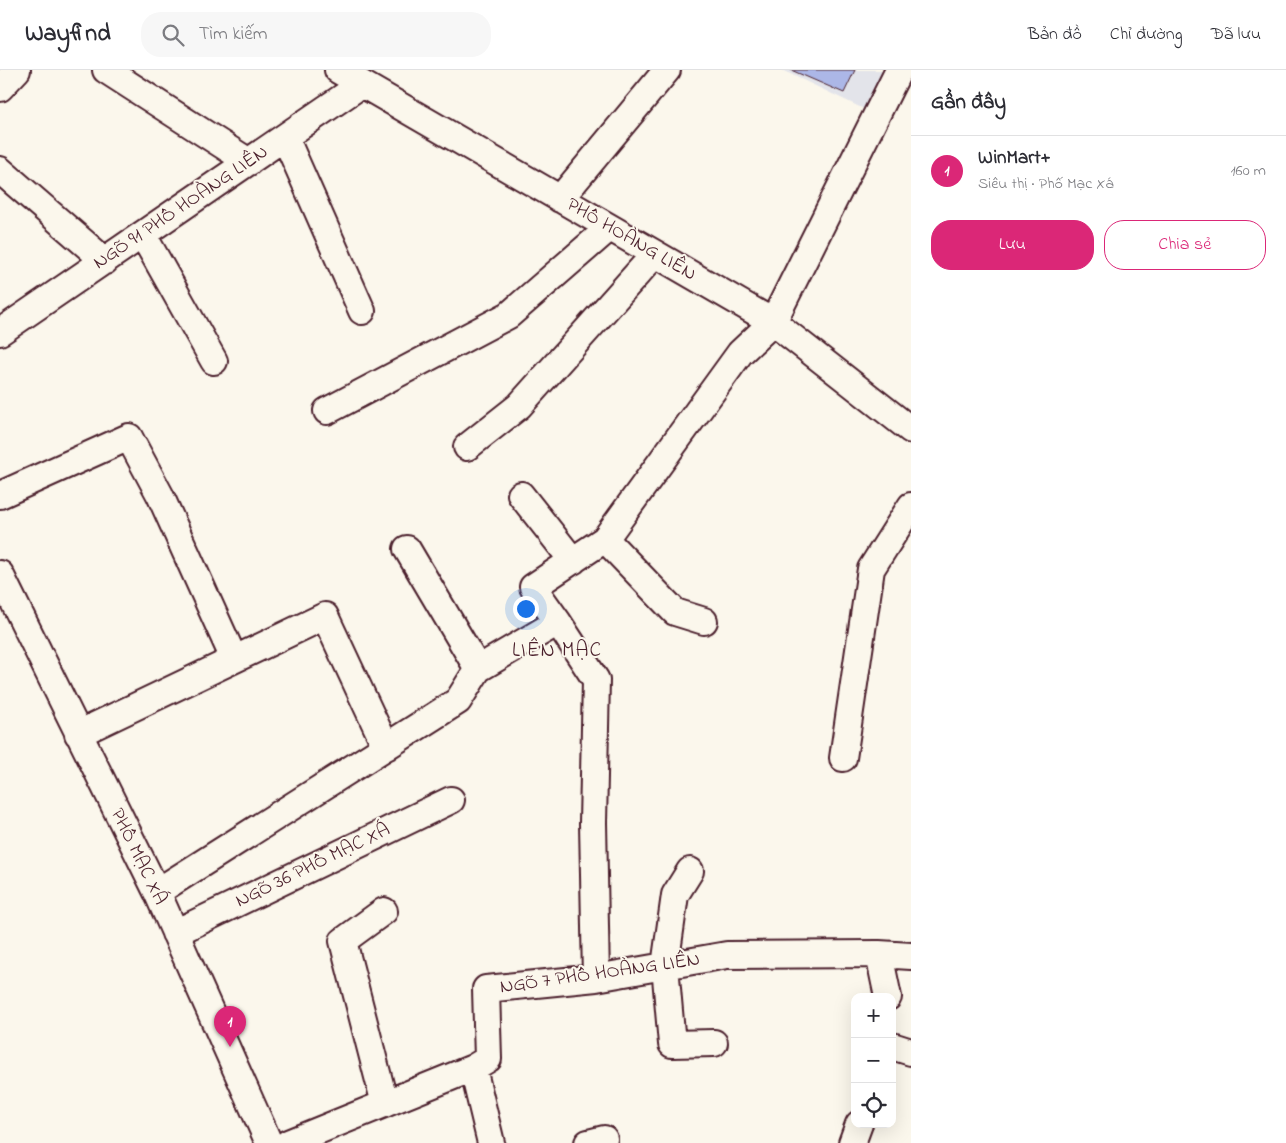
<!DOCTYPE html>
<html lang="vi">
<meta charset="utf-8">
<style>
:root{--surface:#fff;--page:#f7f7f7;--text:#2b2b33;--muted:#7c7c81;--line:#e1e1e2;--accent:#db2777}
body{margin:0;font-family:"Indie Flower",sans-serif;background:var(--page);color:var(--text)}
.controls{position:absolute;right:15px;bottom:15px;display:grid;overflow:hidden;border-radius:10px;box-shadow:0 5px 20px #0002}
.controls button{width:45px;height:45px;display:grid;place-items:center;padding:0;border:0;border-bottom:1px solid var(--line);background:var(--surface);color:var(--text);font:25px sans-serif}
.you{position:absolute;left:525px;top:538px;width:18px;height:18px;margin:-12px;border:4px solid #fff;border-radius:50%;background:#1a73e8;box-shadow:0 0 0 8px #1a73e833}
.badge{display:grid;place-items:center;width:32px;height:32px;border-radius:50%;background:var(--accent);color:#fff;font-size:16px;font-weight:700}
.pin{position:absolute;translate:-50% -41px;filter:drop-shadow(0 1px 2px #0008)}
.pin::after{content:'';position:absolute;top:26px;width:18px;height:15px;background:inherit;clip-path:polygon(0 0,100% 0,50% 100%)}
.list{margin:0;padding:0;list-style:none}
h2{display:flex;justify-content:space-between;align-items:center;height:65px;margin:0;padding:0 20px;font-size:21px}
h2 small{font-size:16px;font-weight:400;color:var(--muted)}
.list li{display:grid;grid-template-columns:32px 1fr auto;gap:15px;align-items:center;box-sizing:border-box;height:70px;padding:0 20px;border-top:1px solid var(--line)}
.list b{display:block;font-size:19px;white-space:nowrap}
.list p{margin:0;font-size:16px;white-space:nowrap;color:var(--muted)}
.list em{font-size:16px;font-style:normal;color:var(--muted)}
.actions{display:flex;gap:10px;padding:15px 20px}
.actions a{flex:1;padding:11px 0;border:1px solid var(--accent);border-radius:20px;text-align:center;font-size:18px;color:var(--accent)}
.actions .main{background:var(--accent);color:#fff}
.icon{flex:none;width:28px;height:28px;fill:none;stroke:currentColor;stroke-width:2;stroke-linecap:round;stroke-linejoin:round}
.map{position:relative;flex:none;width:911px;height:1073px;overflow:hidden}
header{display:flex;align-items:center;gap:30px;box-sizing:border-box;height:70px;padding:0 25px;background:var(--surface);border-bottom:1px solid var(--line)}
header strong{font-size:24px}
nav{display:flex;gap:28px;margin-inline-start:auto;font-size:18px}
.search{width:350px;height:45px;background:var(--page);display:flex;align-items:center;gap:12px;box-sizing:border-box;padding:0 18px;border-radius:20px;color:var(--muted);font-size:19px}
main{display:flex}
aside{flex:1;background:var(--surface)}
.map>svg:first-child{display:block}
</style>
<header>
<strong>Wayfind</strong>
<div class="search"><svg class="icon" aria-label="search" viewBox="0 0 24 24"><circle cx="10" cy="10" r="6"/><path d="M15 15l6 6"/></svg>Tìm kiếm</div>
<nav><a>Bản đồ</a><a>Chỉ đường</a><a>Đã lưu</a></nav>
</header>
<main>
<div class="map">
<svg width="911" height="1073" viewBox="0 0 911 1073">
<rect width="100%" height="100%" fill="#fbf7ec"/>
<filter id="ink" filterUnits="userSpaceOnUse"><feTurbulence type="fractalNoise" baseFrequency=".02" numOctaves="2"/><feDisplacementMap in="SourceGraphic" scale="10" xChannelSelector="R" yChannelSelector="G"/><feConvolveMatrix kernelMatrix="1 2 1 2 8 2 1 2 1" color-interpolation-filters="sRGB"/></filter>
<g filter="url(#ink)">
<path fill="#e3e4ea" d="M782 0H883L866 40Z"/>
<path fill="#acb7e7" stroke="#4a1f2b" d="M791 0H855L844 23Z"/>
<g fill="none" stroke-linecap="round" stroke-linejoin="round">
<g stroke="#4a1f2b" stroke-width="30">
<path id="minor" d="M106 0 249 92
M338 0 773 252 911 360
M0 18 17 0
M285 67 362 241
M0 100 105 191
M560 129 667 0
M143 165 214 291
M0 262 362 14
M327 341 509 245 609 158
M467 377 519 336 655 184
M0 425 129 367 160 425 234 589
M521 425 573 491
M605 469 675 542 704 551
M407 479 478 599
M0 504 157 822 269 1073
M558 552 596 610 593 753 596 908
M78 664 325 546 386 677
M843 688 871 499 911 436
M690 801 675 825 665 896 672 974 714 973
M157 822 458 631 478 599 558 552 533 517 605 469 740 283 773 252 899 0
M384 841 343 871 385 1034
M175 863 451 730
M879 884 888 927
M892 976 911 982
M473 998 491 1073
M288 1073 473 998 488 989 486 919 596 908 727 885 879 884 911 886
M588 1073 604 1069
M852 1073 859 1054"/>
</g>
<use href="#minor" stroke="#fbf7ec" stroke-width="26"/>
</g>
</g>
<g text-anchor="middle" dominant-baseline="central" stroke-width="4" stroke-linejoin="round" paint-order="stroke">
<g font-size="20" fill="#4a1f2b" stroke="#fbf7ec">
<text transform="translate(181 138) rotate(-34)">NGÕ 91 PHỐ HOÀNG LIÊN</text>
<text transform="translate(631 170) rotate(30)">PHỐ HOÀNG LIÊN</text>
<text transform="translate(138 787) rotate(64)">PHỐ MẠC XÁ</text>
<text transform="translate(313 796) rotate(-26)">NGÕ 36 PHỐ MẠC XÁ</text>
<text transform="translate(600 904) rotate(-8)">NGÕ 7 PHỐ HOÀNG LIÊN</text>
</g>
<g font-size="21" letter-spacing="1" fill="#4a1f2b" stroke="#fbf7ec">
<text x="557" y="581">LIÊN MẠC</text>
</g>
</g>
</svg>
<div class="controls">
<button>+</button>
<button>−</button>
<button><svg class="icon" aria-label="locate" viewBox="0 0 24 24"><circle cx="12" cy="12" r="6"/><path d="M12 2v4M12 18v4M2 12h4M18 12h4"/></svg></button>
</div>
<div class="you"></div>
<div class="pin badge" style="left:230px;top:977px">1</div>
</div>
<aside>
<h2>Gần đây<small></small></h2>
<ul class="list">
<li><span class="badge">1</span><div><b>WinMart+</b><p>Siêu thị · Phố Mạc Xá</p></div><em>160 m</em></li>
</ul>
<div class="actions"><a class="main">Lưu</a><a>Chia sẻ</a></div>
</aside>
</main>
